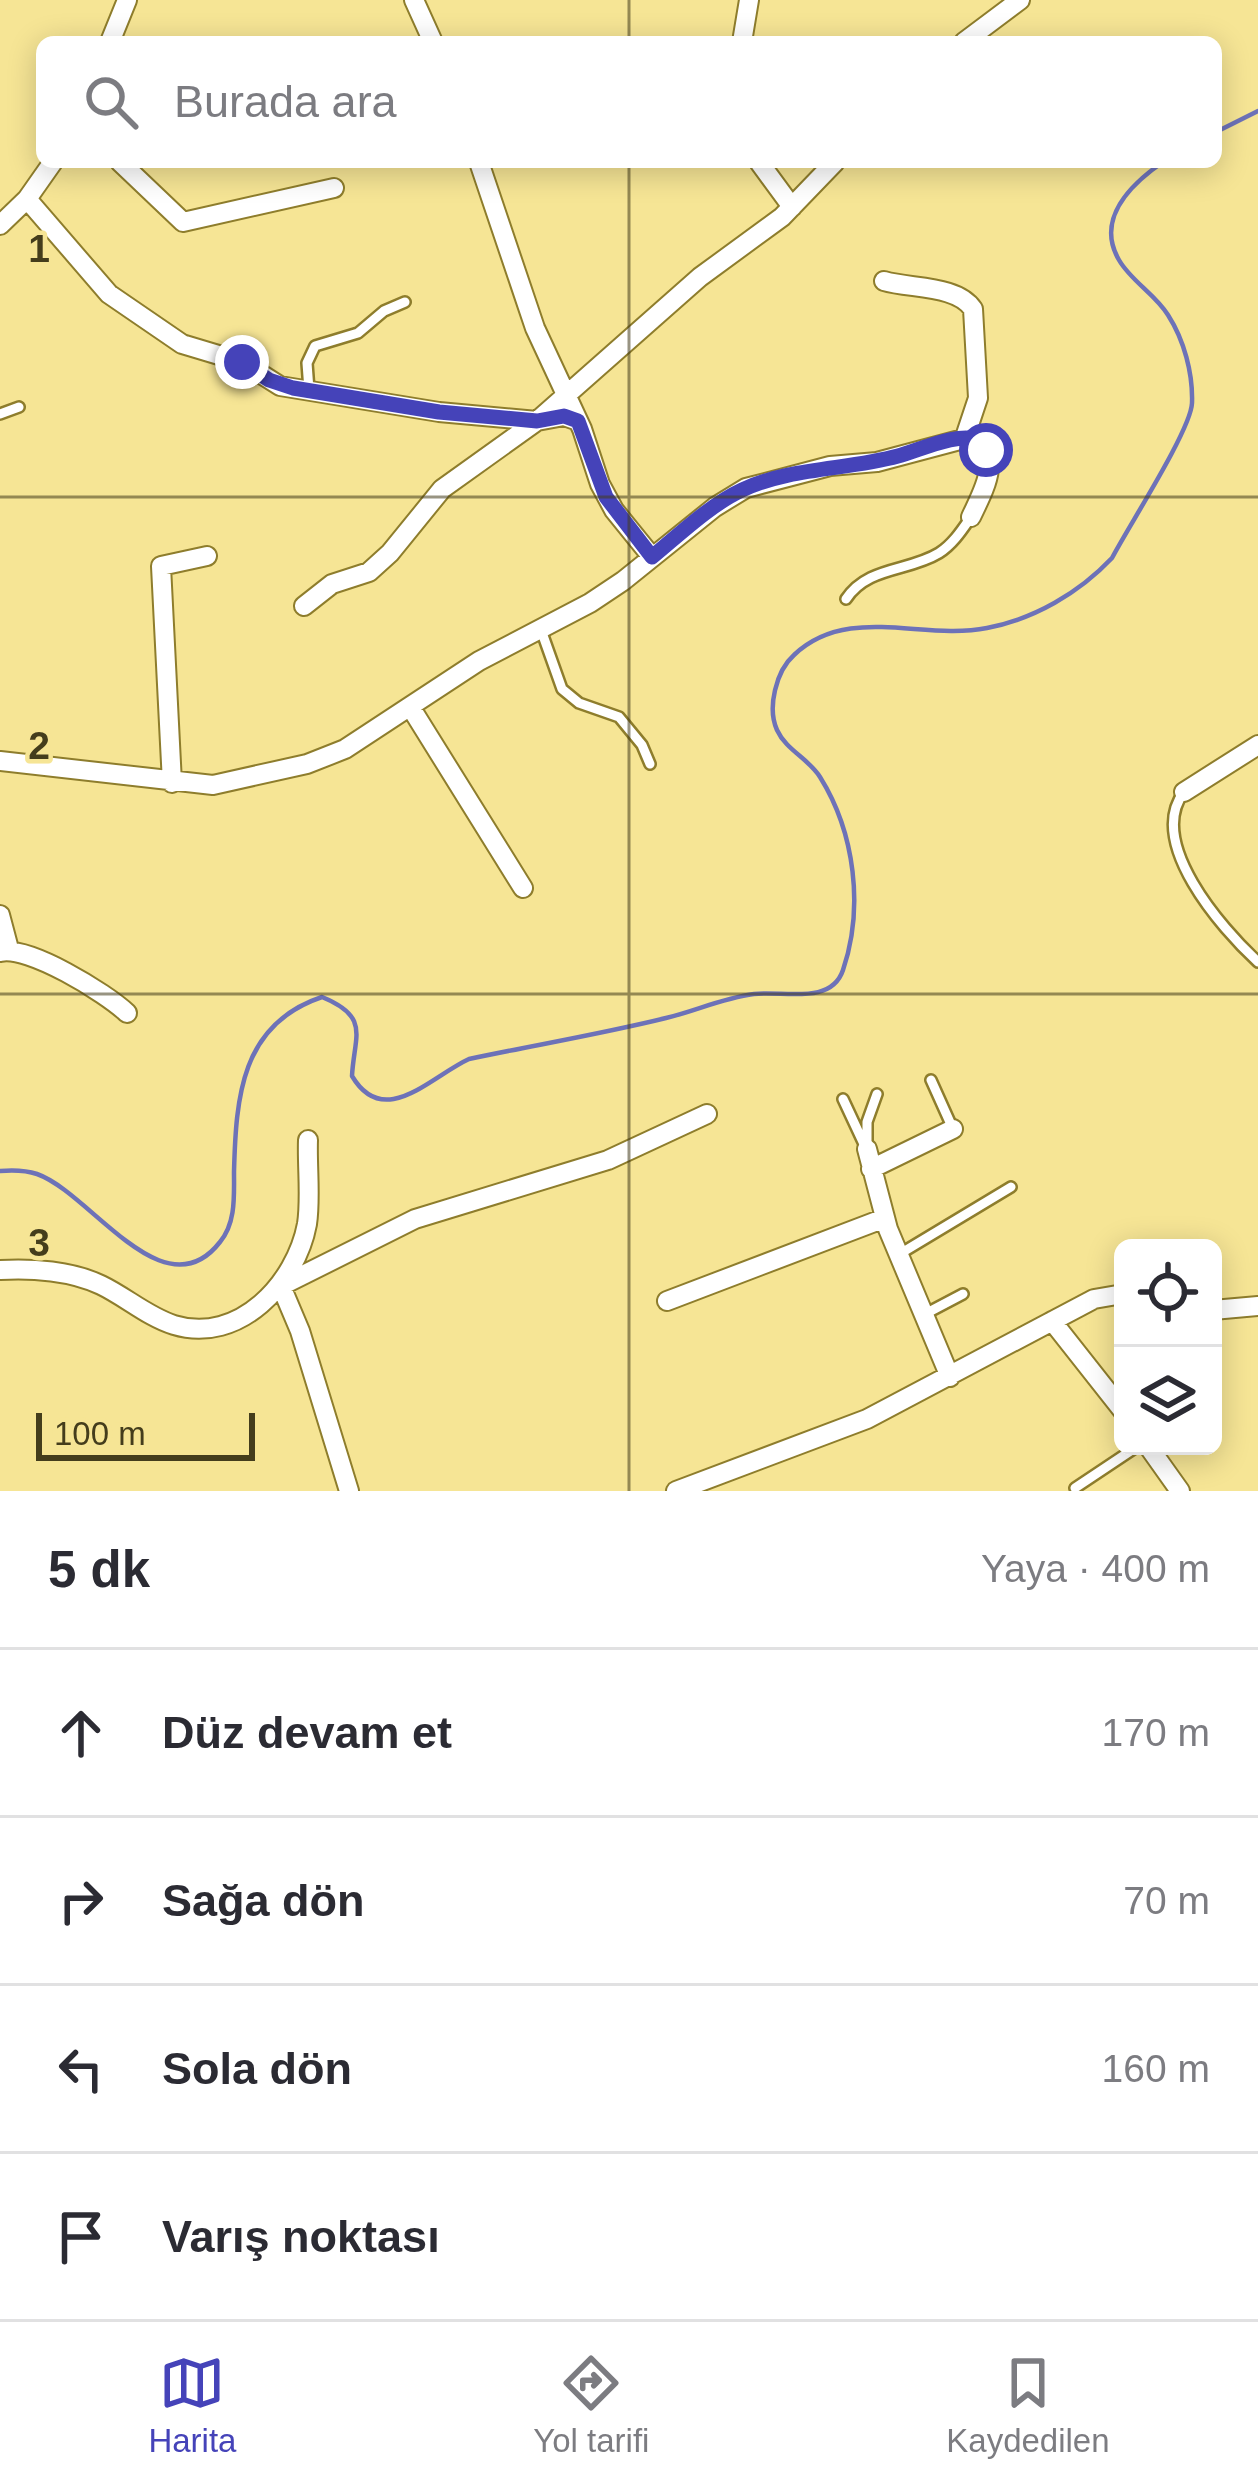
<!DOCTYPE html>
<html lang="tr">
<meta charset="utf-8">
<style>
:root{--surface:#fff;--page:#f7f7f7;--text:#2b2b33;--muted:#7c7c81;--line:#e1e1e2;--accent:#4543b9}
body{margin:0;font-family:Helvetica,sans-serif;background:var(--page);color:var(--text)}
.controls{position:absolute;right:36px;bottom:36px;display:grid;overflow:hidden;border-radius:18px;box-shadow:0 6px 30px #0003}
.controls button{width:108px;height:108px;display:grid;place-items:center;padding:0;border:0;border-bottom:3px solid var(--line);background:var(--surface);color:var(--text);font:60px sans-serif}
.scale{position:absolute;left:36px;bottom:30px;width:219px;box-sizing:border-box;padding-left:12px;border:6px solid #443d1c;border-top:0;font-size:33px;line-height:42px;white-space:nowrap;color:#443d1c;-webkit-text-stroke:9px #f6e595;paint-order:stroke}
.stop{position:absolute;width:36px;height:36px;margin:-27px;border:9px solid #4543b9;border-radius:50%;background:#fff}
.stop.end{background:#4543b9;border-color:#fff;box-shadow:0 3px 12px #0008}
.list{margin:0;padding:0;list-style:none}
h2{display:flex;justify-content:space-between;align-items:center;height:156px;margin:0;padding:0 48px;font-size:51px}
h2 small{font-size:39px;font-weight:400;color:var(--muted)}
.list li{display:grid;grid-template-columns:78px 1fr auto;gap:36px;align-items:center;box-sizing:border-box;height:168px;padding:0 48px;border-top:3px solid var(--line)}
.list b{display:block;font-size:45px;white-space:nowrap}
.list em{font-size:39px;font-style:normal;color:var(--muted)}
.icon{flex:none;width:66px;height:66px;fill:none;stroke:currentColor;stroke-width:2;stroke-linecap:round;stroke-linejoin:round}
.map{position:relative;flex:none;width:1258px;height:1491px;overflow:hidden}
.search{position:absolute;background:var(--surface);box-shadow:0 6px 30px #0003;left:36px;right:36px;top:36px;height:132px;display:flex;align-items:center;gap:30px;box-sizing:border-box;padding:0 42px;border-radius:18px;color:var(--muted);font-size:45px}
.sheet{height:828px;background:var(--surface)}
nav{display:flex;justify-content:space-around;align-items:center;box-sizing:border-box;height:168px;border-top:3px solid var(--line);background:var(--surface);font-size:33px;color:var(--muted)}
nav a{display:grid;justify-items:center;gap:6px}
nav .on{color:var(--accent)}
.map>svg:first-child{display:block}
</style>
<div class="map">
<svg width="1258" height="1491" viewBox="0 0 1258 1491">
<rect width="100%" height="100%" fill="#f6e595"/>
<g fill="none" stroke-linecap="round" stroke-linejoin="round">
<path stroke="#6d72b8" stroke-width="4.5" d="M1216 132 1258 111
M0 1171C12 1170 25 1170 37 1174 91 1193 164 1314 220 1242 236 1223 234 1196 234 1172 236 1097 241 1024 322 997 371 1017 354 1036 352 1076 384 1130 430 1077 469 1059 535 1045 601 1034 666 1018 695 1011 723 998 754 994 782 990 831 1006 843 970 864 908 855 833 820 777 809 759 786 750 777 730 767 708 776 671 794 655 848 604 922 641 987 628 1034 619 1079 593 1112 558 1128 527 1191 430 1192 403 1193 373 1184 340 1168 315 1155 294 1131 281 1119 260 1095 219 1131 184 1163 162"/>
<g stroke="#8e7d2c" stroke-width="14">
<path id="lane" d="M309 390 307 363 315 346 358 333 384 311 405 302
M0 414 19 407
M846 599C868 566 908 572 939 553 953 544 962 530 971 517
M540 627 562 689 579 703 619 717 642 745 650 764
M1184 792C1146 842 1221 928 1258 962
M931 1080 953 1129
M843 1099 864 1144
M867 1149V1122L877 1094
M898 1255 1011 1187
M925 1314 963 1294
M1075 1488 1138 1446"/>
</g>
<g stroke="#8e7d2c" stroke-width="22">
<path id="street" d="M414 0 433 42
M110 42 127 0
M742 42 749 0
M964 42 1020 0
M120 162 183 222 334 188
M479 162 535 328 582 429 600 484 614 510 652 557
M759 162 792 207
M27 199 109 294 182 344 242 362 280 386 439 412 537 421 564 416 578 421
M0 225 27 199 53 162
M884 281C911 289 957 285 973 309L978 398 965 437
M304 606 332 584 369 572 390 553 442 489 537 421 700 277 782 217 835 162
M411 708 523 888
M0 761 213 785 307 764 345 749 479 661 590 603 623 581 715 507 746 488 830 466 877 462 971 437C1005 455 983 491 971 517
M172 783 161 566 207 556
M1184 792 1258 745
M0 915 9 949
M0 952C28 945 106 993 127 1013
M867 1149 888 1229 950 1377
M871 1169 953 1129
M0 1270C32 1268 72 1271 101 1285 126 1297 148 1317 174 1325 239 1345 296 1283 307 1224 311 1198 307 1167 308 1140
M667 1301 885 1218
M1213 1310 1258 1306
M1052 1321 1123 1411
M1148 1446 1180 1491
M349 1491 300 1331 281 1286 415 1219 608 1160 707 1114
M676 1491 867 1419 1094 1299 1123 1294"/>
</g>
<use href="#lane" stroke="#fff" stroke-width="9"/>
<use href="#street" stroke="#fff" stroke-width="18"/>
</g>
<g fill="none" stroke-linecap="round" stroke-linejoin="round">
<path stroke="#4543b9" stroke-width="15" d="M242 362 269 380 293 388 439 412 537 421 564 416 578 421 606 497 652 557C680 534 710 505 742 490 791 467 847 470 898 456 921 450 956 432 979 440L986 450"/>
</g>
<path fill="none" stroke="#443d1c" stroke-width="3" stroke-opacity="0.55" d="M629 0V42M629 162V1491M0 497H1258M0 994H1258"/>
<g font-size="39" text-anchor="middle" font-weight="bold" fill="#443d1c" stroke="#f6e595" stroke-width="9" stroke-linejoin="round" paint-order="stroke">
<text x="39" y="262">1</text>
<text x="39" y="759">2</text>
<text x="39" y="1256">3</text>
</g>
</svg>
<div class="controls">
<button><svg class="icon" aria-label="locate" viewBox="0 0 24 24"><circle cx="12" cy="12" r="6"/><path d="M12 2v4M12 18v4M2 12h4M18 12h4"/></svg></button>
<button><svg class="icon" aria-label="layers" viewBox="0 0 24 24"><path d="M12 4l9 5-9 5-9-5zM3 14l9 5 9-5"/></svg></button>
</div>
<div class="scale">100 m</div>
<div class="stop" style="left:986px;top:450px"></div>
<div class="stop end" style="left:242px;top:362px"></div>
<div class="search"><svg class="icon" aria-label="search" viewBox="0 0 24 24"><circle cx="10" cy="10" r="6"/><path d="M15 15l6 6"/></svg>Burada ara</div>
</div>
<section class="sheet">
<h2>5 dk<small>Yaya · 400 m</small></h2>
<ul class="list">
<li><svg class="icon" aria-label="ahead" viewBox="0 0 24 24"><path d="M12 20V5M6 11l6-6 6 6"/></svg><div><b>Düz devam et</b></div><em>170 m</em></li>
<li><svg class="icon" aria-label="right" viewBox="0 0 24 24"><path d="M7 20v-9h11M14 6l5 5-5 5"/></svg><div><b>Sağa dön</b></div><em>70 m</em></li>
<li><svg class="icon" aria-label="left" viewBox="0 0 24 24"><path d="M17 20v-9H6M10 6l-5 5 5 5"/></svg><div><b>Sola dön</b></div><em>160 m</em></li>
<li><svg class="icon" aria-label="arrive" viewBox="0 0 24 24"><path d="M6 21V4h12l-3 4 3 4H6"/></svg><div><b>Varış noktası</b></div></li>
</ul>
</section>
<nav>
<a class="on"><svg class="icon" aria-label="map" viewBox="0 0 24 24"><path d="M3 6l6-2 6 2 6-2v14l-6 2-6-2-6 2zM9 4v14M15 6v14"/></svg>Harita</a>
<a><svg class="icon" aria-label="directions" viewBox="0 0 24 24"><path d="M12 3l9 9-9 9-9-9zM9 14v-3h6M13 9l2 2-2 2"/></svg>Yol tarifi</a>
<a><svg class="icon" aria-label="saved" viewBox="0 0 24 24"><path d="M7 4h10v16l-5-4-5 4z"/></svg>Kaydedilen</a>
</nav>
